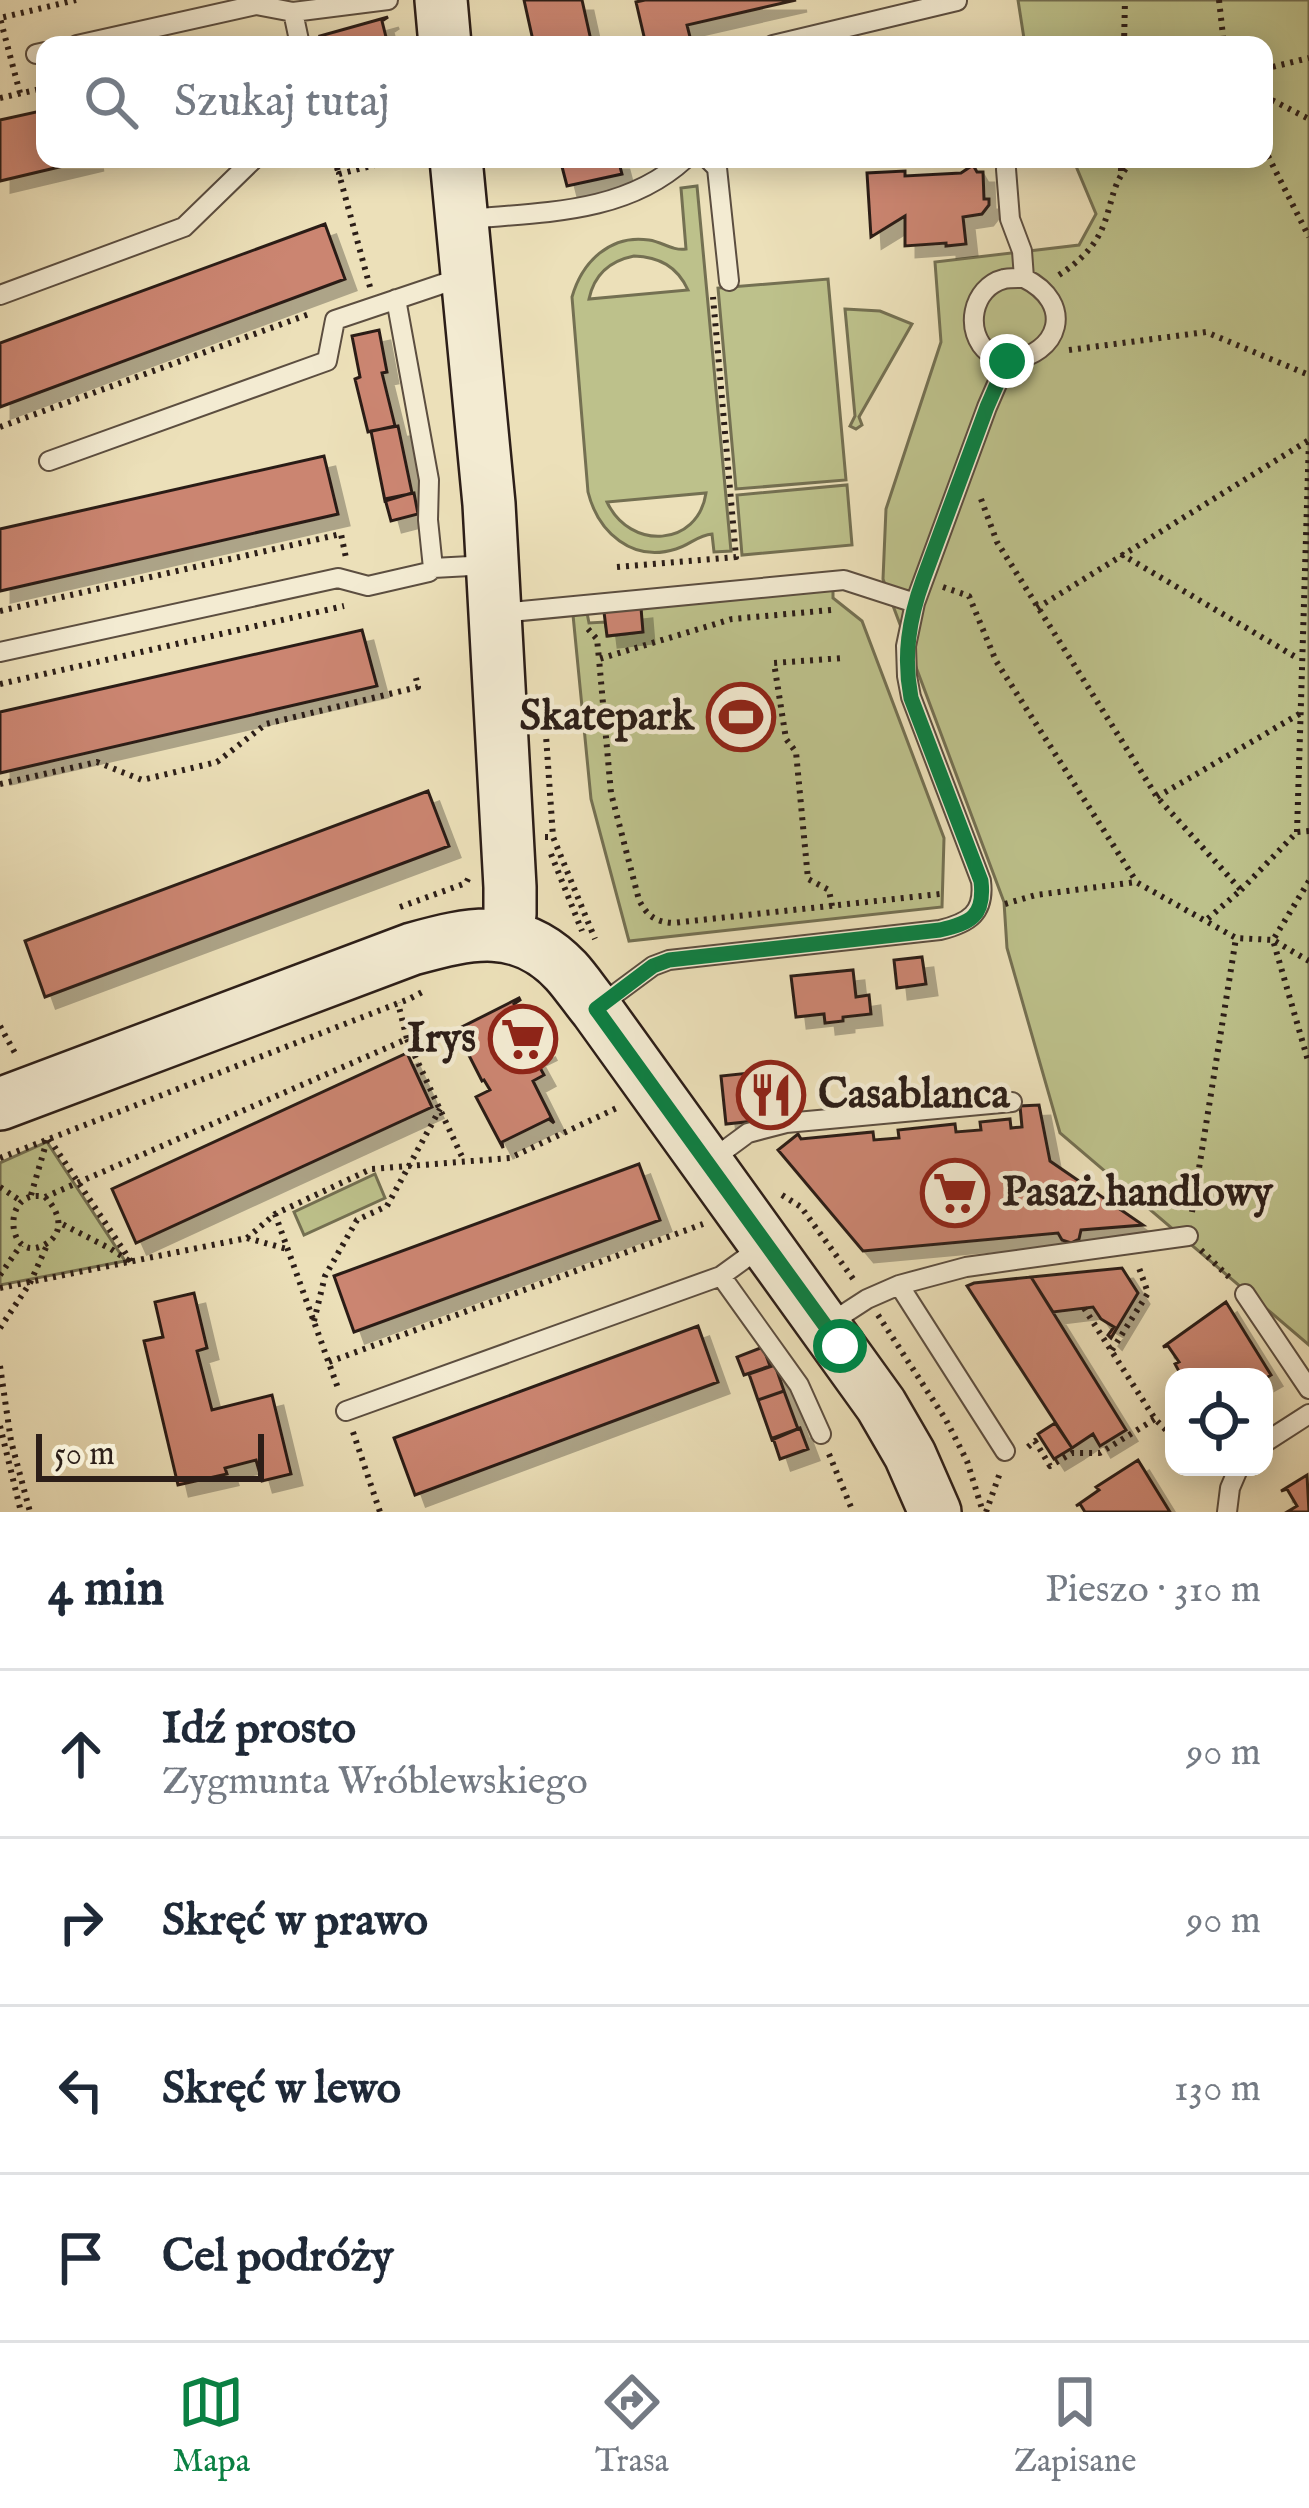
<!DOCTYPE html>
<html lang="pl">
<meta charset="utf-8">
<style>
:root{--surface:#fff;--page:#f6f6f7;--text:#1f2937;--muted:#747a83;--line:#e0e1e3;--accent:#0b8043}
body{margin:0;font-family:"IM FELL English",serif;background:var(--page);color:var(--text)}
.controls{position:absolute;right:36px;bottom:36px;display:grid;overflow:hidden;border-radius:24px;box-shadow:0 6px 30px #0003}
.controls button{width:108px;height:108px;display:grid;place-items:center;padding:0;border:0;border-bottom:3px solid var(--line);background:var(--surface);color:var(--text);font:60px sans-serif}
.scale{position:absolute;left:36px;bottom:30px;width:228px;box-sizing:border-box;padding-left:12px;border:6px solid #2c1e18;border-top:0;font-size:33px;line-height:42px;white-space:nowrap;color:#2c1e18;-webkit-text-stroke:9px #f3ebd2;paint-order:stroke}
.stop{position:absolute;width:36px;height:36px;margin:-27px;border:9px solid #0b8043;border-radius:50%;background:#fff}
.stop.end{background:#0b8043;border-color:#fff;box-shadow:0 3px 12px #0008}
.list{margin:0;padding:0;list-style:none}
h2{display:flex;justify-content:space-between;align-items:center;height:156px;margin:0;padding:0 48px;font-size:51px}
h2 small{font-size:39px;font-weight:400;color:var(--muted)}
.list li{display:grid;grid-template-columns:78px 1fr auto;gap:36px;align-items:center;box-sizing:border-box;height:168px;padding:0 48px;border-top:3px solid var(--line)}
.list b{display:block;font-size:45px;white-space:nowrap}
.list p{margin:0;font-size:39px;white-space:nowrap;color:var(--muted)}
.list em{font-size:39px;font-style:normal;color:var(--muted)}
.icon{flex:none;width:66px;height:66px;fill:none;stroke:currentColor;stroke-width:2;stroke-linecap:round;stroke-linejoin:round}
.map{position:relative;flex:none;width:1309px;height:1512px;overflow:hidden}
.search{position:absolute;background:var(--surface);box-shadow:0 6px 30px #0003;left:36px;right:36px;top:36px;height:132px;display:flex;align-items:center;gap:30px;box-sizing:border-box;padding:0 42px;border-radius:24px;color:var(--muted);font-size:45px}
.sheet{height:828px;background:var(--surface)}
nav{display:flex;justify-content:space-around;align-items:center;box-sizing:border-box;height:168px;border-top:3px solid var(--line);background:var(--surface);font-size:33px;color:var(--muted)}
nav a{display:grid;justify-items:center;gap:6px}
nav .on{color:var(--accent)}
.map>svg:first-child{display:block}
</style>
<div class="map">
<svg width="1309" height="1512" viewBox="0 0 1309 1512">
<defs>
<filter id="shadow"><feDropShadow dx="11" dy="11" stdDeviation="0" flood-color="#0004"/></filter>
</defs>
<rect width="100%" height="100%" fill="#ece0b9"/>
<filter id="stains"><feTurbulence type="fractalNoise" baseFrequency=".00167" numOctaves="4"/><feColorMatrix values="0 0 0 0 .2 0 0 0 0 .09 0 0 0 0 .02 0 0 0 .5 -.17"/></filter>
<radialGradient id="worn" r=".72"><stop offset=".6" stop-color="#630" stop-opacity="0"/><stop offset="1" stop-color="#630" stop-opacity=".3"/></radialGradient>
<path fill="#bdc18b" stroke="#747052" stroke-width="3" fill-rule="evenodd" d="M1018 0H1309V1345L1060 1133 1007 948 1004 902 883 579 886 509 941 342 935 262 1079 245 1096 214 1073 159H1264V45H1025Z
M697 186 731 551 714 552 712 534C698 535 690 545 676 549 632 563 598 532 588 492L572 297C582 262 610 234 649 240 663 242 672 251 686 249L681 188ZM634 256C659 257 677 266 688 290L589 299C594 275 609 261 634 256ZM706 493C698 547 630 551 607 502Z
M828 279 846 480 736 489 718 288Z
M845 309 880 311 912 324 859 417 862 425 856 429 850 426 855 416Z
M847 485 852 545 742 555 737 495Z
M833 589V598L862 621 944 838 942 907 629 941 591 799 573 615 587 613 589 623 605 622 608 636 642 632 641 608Z
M47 1142 125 1261 0 1285V1163Z
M375 1174 385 1198 304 1235 294 1212Z"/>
<path fill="#cb8571" stroke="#2c1e18" stroke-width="3" filter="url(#shadow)" d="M524 0H582L592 45H534Z
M645 0H796L687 25 692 45H646L636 2Z
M388 17 382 21 388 45H324L320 36Z
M45 110V159H93L0 181V120Z
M560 159H618L622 174 567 186Z
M973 165 977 172H983L984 199H989V205L982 214 963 217 966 244 946 246V243L905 246V216L871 237 867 173 905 171V176L961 173Z
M325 224 345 279 0 407V343Z
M379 330 387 372 382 373 395 426 368 432 355 379 360 377 352 336Z
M398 426 412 493 385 501 371 431Z
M324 456 338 514 0 591V529Z
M414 493 418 514 391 521 385 499Z
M641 608 643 632 607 636 604 612Z
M362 630 377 686 0 773V712Z
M428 791 449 846 45 997 25 941Z
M922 957 926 984 897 988 894 960Z
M853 970 856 997 869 995 871 1014 843 1017V1021L825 1023 824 1014 796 1017 791 976Z
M519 998 520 1000 514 1004 538 1050 544 1047 545 1049 533 1055 544 1075 533 1081 554 1123 549 1119 502 1142 503 1148 476 1097 490 1090 484 1080 482 1081 456 1030Z
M407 1053 432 1107 136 1243 112 1189Z
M769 1071 771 1086 786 1084 787 1101 773 1102 774 1119 726 1124 721 1076Z
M1039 1105 1050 1161 1143 1225 1081 1230 1079 1239 1071 1243 1062 1240 1058 1233 863 1251 778 1150 798 1134 801 1139 873 1132 874 1140 899 1138 898 1130 955 1124 956 1132 981 1130 980 1122 1010 1119 1011 1128 1022 1127 1020 1106Z
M639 1164 660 1220 354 1332 334 1276Z
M1122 1268 1138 1293 1111 1338 1108 1335 1114 1327 1101 1319 1093 1307 1053 1312 1031 1277Z
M1031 1277 1126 1430 1100 1446 1093 1434 1072 1448 967 1286 974 1283Z
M194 1293 207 1348 197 1351 212 1410 272 1395 291 1474 262 1481 256 1460 225 1468 227 1474 178 1485 144 1341 163 1337 155 1302Z
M1226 1302 1271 1375 1264 1379V1377H1182L1175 1364 1179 1362 1168 1346 1163 1347Z
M698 1326 718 1382 415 1495 394 1438Z
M763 1347 770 1366 744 1375 737 1357Z
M775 1365 784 1391 758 1400 749 1374Z
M784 1391 798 1429 772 1440 758 1400Z
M1055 1423 1072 1448 1054 1459 1038 1434Z
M800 1428 808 1449 780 1459 773 1438Z
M1138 1460 1170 1512H1085L1080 1504 1076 1506 1099 1490 1096 1487Z
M1307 1475 1309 1512H1287L1297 1506 1287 1489 1281 1491Z"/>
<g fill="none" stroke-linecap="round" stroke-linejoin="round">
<g stroke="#5c4e40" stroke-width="22">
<path id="lane" d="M293 12 300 45
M77 45 256 5 293 12 388 0
M773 45 957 1
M36 54 45 52
M708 159 717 168 729 281
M467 219C543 212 625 214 685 159
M0 295 184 227 254 159
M396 299 429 480 428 520 433 568
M1007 361C1004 360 991 355 989 353 963 332 972 287 1004 279 1007 278 1021 278 1024 278
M49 461 327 361 335 320 442 284 463 281
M501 613 844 580 915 603
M0 652 338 578 368 586 429 572 433 568 489 565
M599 1006 653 966 669 960 940 930C969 923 985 913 981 881L911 697 907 676 906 646 915 603 987 407 1007 361C1061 355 1075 303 1024 278L1022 251 1010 219 1006 169
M710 1161 748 1133 786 1123 1012 1102
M721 1276 799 1385 821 1434
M899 1285 1005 1451
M1245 1294 1309 1389
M830 1323 867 1299 899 1285 966 1267 1188 1236
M346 1411 721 1276 761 1247
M1264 1443 1309 1414
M1227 1512 1230 1488 1239 1467"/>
</g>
<g stroke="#2c1e18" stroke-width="56">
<path id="secondary" d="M441 0 445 45
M456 159 489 504 510 887V914L506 935
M0 1104 412 949C470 933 519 921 566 971 576 982 586 997 596 1009L881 1405 910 1455 935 1512"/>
</g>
<path stroke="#2c1e18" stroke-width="6" stroke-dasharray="3 6" stroke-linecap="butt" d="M1219 0 1224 45
M245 45 265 41
M1124 45 1125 0
M1264 69 1309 58
M20 93 0 18 76 0
M1264 96 1309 119
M0 98 45 88
M1264 148 1309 237
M334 159 339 174
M1121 171V159
M1059 275C1076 264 1092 250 1101 231 1114 203 1110 181 1135 159
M370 287 339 174 399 159
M1069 350 1206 332 1309 375
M0 427 312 313
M981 499 997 542 1157 797 1241 890 1204 922
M1121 554 1299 659
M617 567 736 557 713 297
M943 587 969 596 996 661 1136 881
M1037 608 1309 440
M831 610 732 619 599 659 611 793 639 900C647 916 656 922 673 923L940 894
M0 611 341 534 346 558
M588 629 597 639 599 659
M0 684 344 606
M545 721 553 837
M0 784 97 762 142 780 217 762 266 724 418 687 416 678
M1157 797 1301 713
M1297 832 1309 439
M545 837H553L595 939
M551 854 582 931
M1309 881 1273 940 1309 961
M1241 890 1297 832 1309 831
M1005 904 1036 895 1136 882 1236 938 1273 940 1309 1064
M832 906 829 890 808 879 796 752 786 739 774 663 843 658
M400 907 466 883 469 877
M0 1026 15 1053
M407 1039 464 1161
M0 1158 409 999 426 990
M0 1187 18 1199
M31 1195 48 1137 132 1263 111 1249 60 1223
M782 1195 801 1207 854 1280
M45 1197C60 1212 66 1233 44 1245 6 1265 0 1186 45 1197L407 1039 398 1003
M1192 1212 1236 938
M275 1214 339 1391
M247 1238 275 1214 371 1169 510 1158 619 1107
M1201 1250 1230 1278
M0 1275 21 1245
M0 1288 247 1238 287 1249
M1084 1308 1155 1419 1174 1438
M878 1315 946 1420 967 1461 983 1512
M314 1321 325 1276 357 1220 387 1206 440 1109
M0 1328 30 1283 48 1243
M1112 1350 1148 1293 1138 1265
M329 1362 703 1224
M0 1366 11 1441 30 1512
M0 1426 21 1512
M353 1432 380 1512
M1028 1447 1035 1441 1050 1466 1072 1453H1100L1155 1419
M829 1454 853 1512
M986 1512 1001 1470"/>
<use href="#lane" stroke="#f3ebd2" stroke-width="18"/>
<use href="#secondary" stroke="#f3ebd2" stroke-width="51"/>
</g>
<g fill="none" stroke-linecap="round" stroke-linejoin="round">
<path stroke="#0b8043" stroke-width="15" d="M840 1346 596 1009 653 966 669 960 940 930C971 923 985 916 981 881L911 698C903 656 909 619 923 580L987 407 1007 361"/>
</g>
<defs>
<g id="stadium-ring" transform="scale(3.45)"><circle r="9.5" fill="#f3ebd2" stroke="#8f2418" stroke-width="1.5"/><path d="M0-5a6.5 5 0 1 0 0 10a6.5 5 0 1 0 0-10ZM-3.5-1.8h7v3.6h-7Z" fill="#8f2418"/></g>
<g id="supermarket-ring" transform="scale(3.45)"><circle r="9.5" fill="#f3ebd2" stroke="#8f2418" stroke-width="1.5"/><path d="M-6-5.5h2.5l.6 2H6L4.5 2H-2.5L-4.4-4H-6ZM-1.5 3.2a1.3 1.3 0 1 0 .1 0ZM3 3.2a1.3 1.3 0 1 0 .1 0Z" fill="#8f2418"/></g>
<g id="restaurant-ring" transform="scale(3.45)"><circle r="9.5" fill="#f3ebd2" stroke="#8f2418" stroke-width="1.5"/><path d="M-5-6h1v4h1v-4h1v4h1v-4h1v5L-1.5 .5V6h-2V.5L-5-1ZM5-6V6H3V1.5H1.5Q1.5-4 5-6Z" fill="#8f2418"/></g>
</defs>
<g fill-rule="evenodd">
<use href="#stadium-ring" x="741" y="717"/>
<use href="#supermarket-ring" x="523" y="1039"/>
<use href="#restaurant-ring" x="771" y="1095"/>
<use href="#supermarket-ring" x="955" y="1193"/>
</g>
<g text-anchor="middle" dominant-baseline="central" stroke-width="9" stroke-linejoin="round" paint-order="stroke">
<g font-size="42" font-weight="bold" fill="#2c1e18" stroke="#f3ebd2" text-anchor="end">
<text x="694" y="717">Skatepark</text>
<text x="476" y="1039">Irys</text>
<text x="818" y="1095" text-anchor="start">Casablanca</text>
<text x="1002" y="1193" text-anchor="start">Pasaż handlowy</text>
</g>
</g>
<rect width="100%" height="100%" filter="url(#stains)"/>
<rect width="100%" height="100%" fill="url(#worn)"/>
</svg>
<div class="controls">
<button><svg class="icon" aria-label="locate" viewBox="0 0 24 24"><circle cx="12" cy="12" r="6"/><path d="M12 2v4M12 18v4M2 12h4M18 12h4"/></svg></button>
</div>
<div class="scale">50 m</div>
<div class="stop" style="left:840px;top:1346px"></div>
<div class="stop end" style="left:1007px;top:361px"></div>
<div class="search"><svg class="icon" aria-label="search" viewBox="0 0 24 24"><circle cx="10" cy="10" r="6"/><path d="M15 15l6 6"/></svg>Szukaj tutaj</div>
</div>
<section class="sheet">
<h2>4 min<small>Pieszo · 310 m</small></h2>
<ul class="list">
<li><svg class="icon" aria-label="ahead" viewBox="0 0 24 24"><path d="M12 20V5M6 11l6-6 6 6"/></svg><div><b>Idź prosto</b><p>Zygmunta Wróblewskiego</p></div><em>90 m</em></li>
<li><svg class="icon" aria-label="right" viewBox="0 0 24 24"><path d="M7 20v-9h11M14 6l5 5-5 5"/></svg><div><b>Skręć w prawo</b></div><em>90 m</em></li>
<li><svg class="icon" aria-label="left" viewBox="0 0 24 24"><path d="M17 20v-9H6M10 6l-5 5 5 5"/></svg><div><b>Skręć w lewo</b></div><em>130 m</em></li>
<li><svg class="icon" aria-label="arrive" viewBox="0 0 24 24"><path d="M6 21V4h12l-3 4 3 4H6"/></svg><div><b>Cel podróży</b></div></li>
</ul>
</section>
<nav>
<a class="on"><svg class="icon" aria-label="map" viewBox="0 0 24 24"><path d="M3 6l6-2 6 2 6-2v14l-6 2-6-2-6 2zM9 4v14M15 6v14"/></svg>Mapa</a>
<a><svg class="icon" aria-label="directions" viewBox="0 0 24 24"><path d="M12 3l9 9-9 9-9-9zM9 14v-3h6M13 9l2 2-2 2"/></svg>Trasa</a>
<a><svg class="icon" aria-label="saved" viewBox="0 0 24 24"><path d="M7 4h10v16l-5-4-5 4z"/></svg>Zapisane</a>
</nav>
